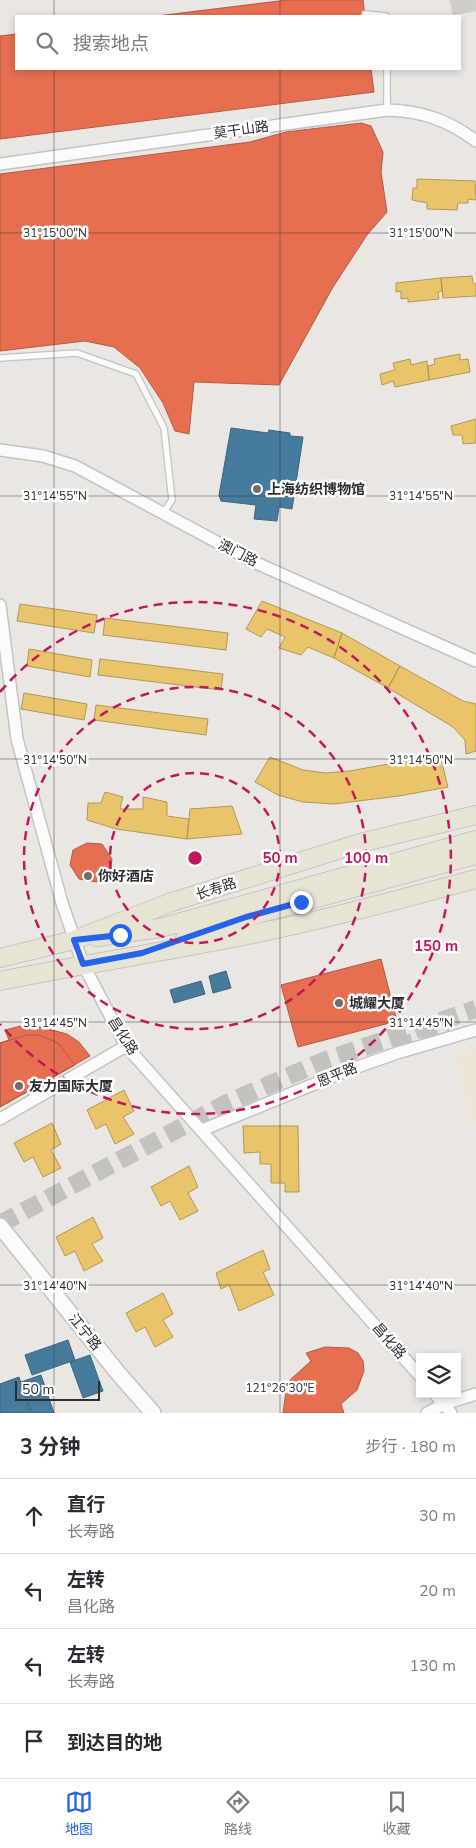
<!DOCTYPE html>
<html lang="zh">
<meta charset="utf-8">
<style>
:root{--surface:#fff;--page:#f2f2f3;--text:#2b2b33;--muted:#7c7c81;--line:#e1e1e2;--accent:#2563eb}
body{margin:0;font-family:"Nunito Sans","Noto Sans SC",sans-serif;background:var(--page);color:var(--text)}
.controls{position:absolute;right:15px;bottom:15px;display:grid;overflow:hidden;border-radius:0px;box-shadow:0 2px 8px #0003}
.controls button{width:45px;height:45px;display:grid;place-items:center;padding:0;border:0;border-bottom:1px solid var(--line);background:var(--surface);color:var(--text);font:25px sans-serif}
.scale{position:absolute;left:15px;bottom:12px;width:85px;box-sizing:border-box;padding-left:5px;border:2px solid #2d2d2d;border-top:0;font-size:14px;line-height:18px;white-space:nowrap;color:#2d2d2d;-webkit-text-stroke:4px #fff;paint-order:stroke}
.stop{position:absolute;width:15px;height:15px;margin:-11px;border:4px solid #2563eb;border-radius:50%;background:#fff}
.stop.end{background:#2563eb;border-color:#fff;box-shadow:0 1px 5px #0008}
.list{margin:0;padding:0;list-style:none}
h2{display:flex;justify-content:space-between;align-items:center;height:65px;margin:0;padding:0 20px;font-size:21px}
h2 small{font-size:16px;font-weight:400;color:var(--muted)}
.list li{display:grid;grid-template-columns:32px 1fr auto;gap:15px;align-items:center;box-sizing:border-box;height:75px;padding:0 20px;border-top:1px solid var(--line)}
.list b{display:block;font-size:19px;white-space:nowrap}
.list p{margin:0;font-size:16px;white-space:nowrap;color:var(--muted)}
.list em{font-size:16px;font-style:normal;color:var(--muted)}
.icon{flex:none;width:28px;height:28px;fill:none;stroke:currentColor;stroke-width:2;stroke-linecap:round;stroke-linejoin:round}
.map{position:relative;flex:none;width:476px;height:1413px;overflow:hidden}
.search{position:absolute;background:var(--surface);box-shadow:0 2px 8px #0003;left:15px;right:15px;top:15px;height:55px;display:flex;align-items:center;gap:12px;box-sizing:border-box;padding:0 18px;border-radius:0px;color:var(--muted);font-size:19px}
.sheet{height:365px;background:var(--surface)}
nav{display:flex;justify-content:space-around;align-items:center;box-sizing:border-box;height:70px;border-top:1px solid var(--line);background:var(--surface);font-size:14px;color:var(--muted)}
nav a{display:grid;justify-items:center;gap:2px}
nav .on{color:var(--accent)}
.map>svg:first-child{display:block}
</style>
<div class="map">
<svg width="476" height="1413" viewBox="0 0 476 1413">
<rect width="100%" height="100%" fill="#eae7e2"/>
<path fill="#ede6d7" d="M476 1047V1124H473L454 1054Z"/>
<path fill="#e9c46a" stroke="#b19758" d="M417 179 475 181 476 200 468 199V203H458L457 210 427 209V203L412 200 413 188H417Z
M472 276 473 283 476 284V296L443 298 441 278Z
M441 278 442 291 438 292 439 299 408 302V298L401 299V291L396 292V283Z
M460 354V360L468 359 470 372 429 380 428 366 435 364 434 359Z
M410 359 411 365 427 361 429 380 395 387 393 381 382 385 380 374 395 370 393 363Z
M476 419V443L463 444 462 435H453L451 426Z
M262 601 342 633 334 658 308 647 301 655 279 648 285 637 267 629 261 637 246 629Z
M20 604 97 615 94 633 17 621Z
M105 618 228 633 226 650 103 635Z
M342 633 400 666 388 688 334 658Z
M29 649 92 660 90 677 27 666Z
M100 659 223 674 221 690 98 675Z
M400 666 463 701 476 704V751L466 754 465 740 453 727 388 688Z
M24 693 87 704 84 720 21 709Z
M96 705 208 719 206 735 94 720Z
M440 755 448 787 399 796 334 804 303 802 278 795 255 782 270 757 303 770 325 773 349 771Z
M105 792 123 797 120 809H143V797L167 802V816L189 819 187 839 116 829 87 820 88 803H101Z
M232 806 242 834 187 839 190 809Z
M124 1090 134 1111 123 1117 134 1134 115 1144 106 1124 96 1129 87 1110Z
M52 1123 61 1144 51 1150 61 1168 43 1177 33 1157 24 1162 14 1143Z
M243 1126H298L299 1192H285V1183H271V1164H260V1152L244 1153Z
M189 1166 198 1187 188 1193 198 1211 180 1220 170 1201 161 1206 151 1187Z
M93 1217 103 1238 92 1244 103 1261 84 1271 75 1251 65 1256 56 1237Z
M263 1250 270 1269 263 1272 274 1295 239 1311 229 1285 221 1289 216 1273Z
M163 1293 173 1314 163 1320 173 1337 155 1347 145 1327 136 1332 126 1313Z"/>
<path fill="#e76f51" stroke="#af5b46" d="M287 0H363L365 16H157Z
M16 34V69H371L374 92 0 139V36Z
M361 123 371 126 383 152 381 172 387 212 367 235 333 287 279 385 194 382 189 434 175 431 163 403 140 368 114 347 85 341 0 351V174L250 142 286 132Z
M87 843 102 844 112 859 110 872 97 882 79 879 70 865 73 850Z
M381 959 397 1021 298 1047 281 985Z
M21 1026H36L67 1034 79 1042 90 1056 0 1107V1043L9 1040 5 1030Z
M27 1035H39L58 1043 75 1065 0 1107V1043Z
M325 1347 349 1348 358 1353 363 1361 364 1371 357 1390 341 1404 344 1413H283L286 1391 291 1379 311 1361 306 1353Z"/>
<path fill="#457b9d" stroke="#3e647b" d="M231 428 268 433 269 430 290 433V436L303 437 292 509 279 507 277 521 254 519 256 505 221 501 219 495Z
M226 971 231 988 213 993 209 976Z
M201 981 205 994 174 1003 170 990Z
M68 1340 75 1360 32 1375 25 1355Z
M90 1355 103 1391 83 1398 70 1362Z
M41 1375 54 1413H32L21 1382Z
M19 1377 31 1413H0V1384Z"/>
<path fill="#cfcdc9" stroke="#d5d3ce" d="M450 0H476V11L453 15Z"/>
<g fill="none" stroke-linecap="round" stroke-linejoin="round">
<path stroke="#c4c2be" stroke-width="18" stroke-dasharray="18 9" stroke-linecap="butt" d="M395 1047 450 1033
M0 1224 229 1102 326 1060 476 1009"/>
<g stroke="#c4c3c3" stroke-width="8">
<path id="service" d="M365 14 386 16
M387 69V110
M0 358 77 353 136 374 164 428 172 500 163 513"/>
</g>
<g stroke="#c4c3c3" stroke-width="14">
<path id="minor" d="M0 164 387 110C422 111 448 120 476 141
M0 450 43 456 75 466 254 562 476 661
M0 605 17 739 62 903 83 964 126 1046 420 1376
M0 1119 126 1046
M202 1130 346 1071 397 1053 476 1030
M435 1394 451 1413
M427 1413 444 1404 476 1394"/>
</g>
<g stroke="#c4c3c3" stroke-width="18">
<path id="secondary" d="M0 1226 118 1373 153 1413"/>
</g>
<g stroke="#c6c4c3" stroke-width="20">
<path id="primary" d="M97 937 160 928 476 840
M185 938 246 917 476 855
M0 958 74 940 172 902 360 843 476 815
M0 981C72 966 145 955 217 941 304 925 391 902 476 879"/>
</g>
<use href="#service" stroke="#fcfbfb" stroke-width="5.5"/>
<use href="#minor" stroke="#fcfbfb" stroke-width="11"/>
<use href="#secondary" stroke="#fcfbfb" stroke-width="15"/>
<use href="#primary" stroke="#e8e4d4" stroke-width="18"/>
</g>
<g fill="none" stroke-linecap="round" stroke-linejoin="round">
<path stroke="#2563eb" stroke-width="6" d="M120 935 74 940 83 964 142 953 246 917 301 902"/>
</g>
<path fill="none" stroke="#2d2d2d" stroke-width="1" stroke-opacity="0.45" d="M54 0V16M280 0V16M54 69V1413M280 69V1413M0 233H476M0 496H476M0 759H476M0 1022H476M0 1285H476"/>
<g fill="none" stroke="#c2185b" stroke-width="2.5" stroke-dasharray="9 6">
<circle cx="195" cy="858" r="85"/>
<circle cx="195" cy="858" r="171"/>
<path d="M0 692A256 256 0 1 1 0 1024"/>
</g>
<g fill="#6f6e6c" stroke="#fff" stroke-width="2">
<circle cx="257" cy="489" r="5"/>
<circle cx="88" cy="876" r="5"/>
<circle cx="339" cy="1003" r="5"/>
<circle cx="19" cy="1086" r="5"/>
</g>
<g text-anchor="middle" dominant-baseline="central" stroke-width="5" stroke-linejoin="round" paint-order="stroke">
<g font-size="14" fill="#2d2d2d" stroke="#fff">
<text transform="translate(241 130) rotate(-8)">莫干山路</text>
<text transform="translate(238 553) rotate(27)">澳门路</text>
<text transform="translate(216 889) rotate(-18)">长寿路</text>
<text transform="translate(123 1036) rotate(57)">昌化路</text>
<text transform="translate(337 1075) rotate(-22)">恩平路</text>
<text transform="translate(85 1332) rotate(51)">江宁路</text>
<text transform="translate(389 1341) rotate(49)">昌化路</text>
</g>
<g font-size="14" font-weight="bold" fill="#2d2d2d" stroke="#fff" text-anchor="start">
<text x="267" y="489">上海纺织博物馆</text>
<text x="98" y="876">你好酒店</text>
<text x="349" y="1003">城耀大厦</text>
<text x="29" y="1086">友力国际大厦</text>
</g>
</g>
<g font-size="12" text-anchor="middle" fill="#2d2d2d" stroke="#fff" stroke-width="5" stroke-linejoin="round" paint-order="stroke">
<text x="55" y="237">31°15'00"N</text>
<text x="421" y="237">31°15'00"N</text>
<text x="55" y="500">31°14'55"N</text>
<text x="421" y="500">31°14'55"N</text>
<text x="55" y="764">31°14'50"N</text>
<text x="421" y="764">31°14'50"N</text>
<text x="55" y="1027">31°14'45"N</text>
<text x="421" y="1027">31°14'45"N</text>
<text x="55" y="1290">31°14'40"N</text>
<text x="421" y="1290">31°14'40"N</text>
<text x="280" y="1392">121°26'30"E</text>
</g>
<circle cx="195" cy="858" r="8" fill="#c2185b" stroke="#fff" stroke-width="2.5"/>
<g font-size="15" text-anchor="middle" font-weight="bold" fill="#c2185b" stroke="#fff" stroke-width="5" stroke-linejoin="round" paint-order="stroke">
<text x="280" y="863">50 m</text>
<text x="366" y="863">100 m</text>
<text x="436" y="951">150 m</text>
</g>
</svg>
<div class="controls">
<button><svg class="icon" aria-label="layers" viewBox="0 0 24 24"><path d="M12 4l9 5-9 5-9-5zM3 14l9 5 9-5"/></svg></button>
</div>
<div class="scale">50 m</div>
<div class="stop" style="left:120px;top:935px"></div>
<div class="stop end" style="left:301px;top:902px"></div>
<div class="search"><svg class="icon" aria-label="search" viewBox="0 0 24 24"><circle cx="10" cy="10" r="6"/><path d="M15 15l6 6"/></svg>搜索地点</div>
</div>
<section class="sheet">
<h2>3 分钟<small>步行 · 180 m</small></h2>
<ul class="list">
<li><svg class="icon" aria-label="ahead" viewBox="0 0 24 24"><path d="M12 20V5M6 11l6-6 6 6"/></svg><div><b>直行</b><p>长寿路</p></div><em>30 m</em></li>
<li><svg class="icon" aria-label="left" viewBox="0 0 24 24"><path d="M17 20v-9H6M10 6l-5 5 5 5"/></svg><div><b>左转</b><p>昌化路</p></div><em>20 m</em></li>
<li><svg class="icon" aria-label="left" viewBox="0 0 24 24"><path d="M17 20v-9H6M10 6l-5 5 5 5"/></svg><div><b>左转</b><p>长寿路</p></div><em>130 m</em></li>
<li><svg class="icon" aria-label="arrive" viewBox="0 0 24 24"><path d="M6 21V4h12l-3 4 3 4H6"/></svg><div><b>到达目的地</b></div></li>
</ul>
</section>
<nav>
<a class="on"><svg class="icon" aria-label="map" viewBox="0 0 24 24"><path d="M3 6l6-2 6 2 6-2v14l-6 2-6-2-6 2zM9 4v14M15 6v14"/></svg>地图</a>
<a><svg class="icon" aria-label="directions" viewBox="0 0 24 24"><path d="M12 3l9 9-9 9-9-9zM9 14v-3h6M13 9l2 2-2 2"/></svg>路线</a>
<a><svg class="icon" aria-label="saved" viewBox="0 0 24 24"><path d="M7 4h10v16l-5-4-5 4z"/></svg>收藏</a>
</nav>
